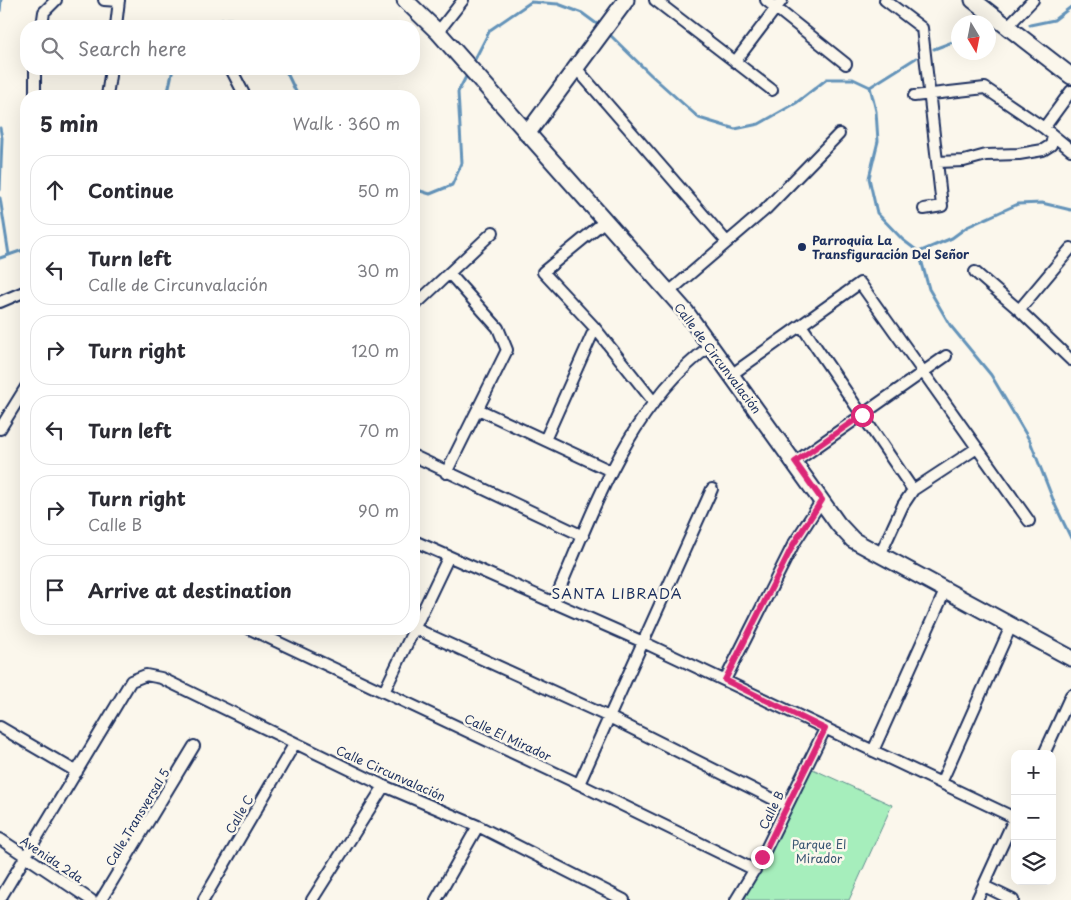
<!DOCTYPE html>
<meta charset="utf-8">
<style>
:root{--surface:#fff;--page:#f7f7f7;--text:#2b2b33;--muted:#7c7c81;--line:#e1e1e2}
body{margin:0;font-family:"Playpen Sans",sans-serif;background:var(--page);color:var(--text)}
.controls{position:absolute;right:15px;bottom:15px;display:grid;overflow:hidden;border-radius:10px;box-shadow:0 5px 20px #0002}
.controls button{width:45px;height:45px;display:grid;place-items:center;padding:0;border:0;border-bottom:1px solid var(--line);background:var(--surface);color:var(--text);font:25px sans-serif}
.compass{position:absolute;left:951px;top:15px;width:45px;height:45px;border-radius:50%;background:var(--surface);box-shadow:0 5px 20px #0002;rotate:170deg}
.stop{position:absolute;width:15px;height:15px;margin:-11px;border:4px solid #db2777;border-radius:50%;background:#fff}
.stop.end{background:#db2777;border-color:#fff;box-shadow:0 1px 5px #0008}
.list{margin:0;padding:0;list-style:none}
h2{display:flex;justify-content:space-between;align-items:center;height:65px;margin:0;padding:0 20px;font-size:21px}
h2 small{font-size:16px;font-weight:400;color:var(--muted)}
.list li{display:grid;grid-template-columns:32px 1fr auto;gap:15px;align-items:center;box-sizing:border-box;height:70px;margin:0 10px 10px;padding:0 10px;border:1px solid var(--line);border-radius:20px}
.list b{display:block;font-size:19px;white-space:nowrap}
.list p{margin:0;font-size:16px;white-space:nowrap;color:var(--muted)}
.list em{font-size:16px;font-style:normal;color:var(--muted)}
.icon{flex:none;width:28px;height:28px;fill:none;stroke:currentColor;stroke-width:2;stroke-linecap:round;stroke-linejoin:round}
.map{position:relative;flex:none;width:1071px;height:900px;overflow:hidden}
.search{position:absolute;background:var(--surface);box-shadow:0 5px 20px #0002;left:20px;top:20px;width:400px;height:55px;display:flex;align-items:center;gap:12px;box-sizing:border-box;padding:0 18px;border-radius:20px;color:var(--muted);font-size:19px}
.panel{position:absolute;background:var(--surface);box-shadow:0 5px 20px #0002;left:20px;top:90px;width:400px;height:545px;border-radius:20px}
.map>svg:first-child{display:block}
</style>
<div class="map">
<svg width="1071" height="900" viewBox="0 0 1071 900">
<rect width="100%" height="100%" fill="#fbf7ec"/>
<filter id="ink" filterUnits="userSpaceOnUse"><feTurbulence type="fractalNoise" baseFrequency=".02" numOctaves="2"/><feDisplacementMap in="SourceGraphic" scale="10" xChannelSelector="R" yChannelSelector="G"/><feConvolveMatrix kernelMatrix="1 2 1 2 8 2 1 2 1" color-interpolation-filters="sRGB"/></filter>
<g filter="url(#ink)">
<path fill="#a6eebc" stroke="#608e8d" d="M806 766 892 805 849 900H750L745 898Z"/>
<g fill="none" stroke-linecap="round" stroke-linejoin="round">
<path stroke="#6493b9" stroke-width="3" d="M0 11 1 0
M1030 25 1054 20 1071 7
M206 26C219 19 237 15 250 26
M608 33 651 75 699 118 735 129 759 124 796 103 827 79H853L870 87 876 111 878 141 869 178 877 213 903 240 919 252 929 289 950 325 991 375 1030 441 1056 507 1071 538
M988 35 993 34
M934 49 958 40
M473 63 490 30 531 2 558 4 582 13 601 27
M285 69 298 96
M870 87 916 58
M167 96 173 69
M0 128 2 138 0 190
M414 189 430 194 452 185 462 163 458 92 468 73
M0 198 9 255
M919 252 952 238 967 227 1018 204 1042 203 1071 210
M0 258 26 249"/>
<g stroke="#1b2f5e" stroke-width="14">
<path id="street" d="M104 0 119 1
M655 0 772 90
M766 0 846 64
M885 0 922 28 942 206 924 209
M42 26 44 12 56 0
M116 26 119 0
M1007 27 1033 0
M438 32 463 0
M735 62 782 0
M576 68 727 242
M231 69 245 96
M35 96V69
M107 96 111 69
M914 96 985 88 1044 128 1071 150
M1044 128 1071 91
M937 162 964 161 986 155 1019 154 1043 150 1051 145 1053 136
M605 221 543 272 595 328 653 401
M975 272 1019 310 1071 360
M669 292 766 209 839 134
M0 302 26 291
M414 306 493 232
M1019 310 1071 248
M801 325 913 490
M731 375 860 283 1029 521
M478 409 611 471
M0 429 26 387
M545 440 595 328
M414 456 583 536
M795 462 946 356
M446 473 507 350 498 328 449 273
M414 541 643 642 1015 818
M880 555 903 505 913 490 977 448
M553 604C594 511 626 409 710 346
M414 628 609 717 787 806
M250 629 579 784 755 870
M725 680 793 545 822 500
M384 692 448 558
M0 727 77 772
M873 751 945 591
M1044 754 1071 695
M941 783 1011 626
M579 784 712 489
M0 839 91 900
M984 886 1013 900
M0 899 131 681 146 675 161 678 384 786 478 826 624 900
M204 899 295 743
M101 900 194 746
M312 900 384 786
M436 900 478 826
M736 900 762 857 825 729
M977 900 1015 817"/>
</g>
<g stroke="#1b2f5e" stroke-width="19">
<path id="secondary" d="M405 0 438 32 686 312 838 524 853 540 1071 658
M973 0 1071 76
M527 134 626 0"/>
</g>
<use href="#street" stroke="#fbf7ec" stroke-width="10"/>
<use href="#secondary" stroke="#fbf7ec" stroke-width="15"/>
</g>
</g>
<g fill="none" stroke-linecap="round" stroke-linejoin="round" filter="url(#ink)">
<path stroke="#db2777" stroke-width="6" d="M762 857 825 729 725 680 793 545 822 500 795 462 862 415"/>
</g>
<circle fill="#1b2f5e" stroke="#fbf7ec" stroke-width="2" cx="802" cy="247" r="5"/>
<g text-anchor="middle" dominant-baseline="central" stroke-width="5" stroke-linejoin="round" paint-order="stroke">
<g font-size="12" font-weight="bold" fill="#1b2f5e" stroke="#fbf7ec" text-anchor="start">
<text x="812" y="240">Parroquia La<tspan x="812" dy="14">Transfiguración Del Señor</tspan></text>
</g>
<g font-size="12" fill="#1b2f5e" stroke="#fbf7ec">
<text transform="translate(718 358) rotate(53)">Calle de Circunvalación</text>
<text transform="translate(508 737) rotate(25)">Calle El Mirador</text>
<text transform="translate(391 773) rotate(24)">Calle Circunvalación</text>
<text transform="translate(771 810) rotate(-64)">Calle B</text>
<text transform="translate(239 814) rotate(-60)">Calle C</text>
<text transform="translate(137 817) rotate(-59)">Calle Transversal 5</text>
<text transform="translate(52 859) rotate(34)">Avenida 2da</text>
</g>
<g font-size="12" fill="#375571" stroke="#fbf7ec">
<text x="819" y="844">Parque El<tspan x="819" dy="14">Mirador</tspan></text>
</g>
<g font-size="14" letter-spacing="1" fill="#1b2f5e" stroke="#fbf7ec">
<text x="617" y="593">SANTA LIBRADA</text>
</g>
</g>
</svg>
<div class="controls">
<button>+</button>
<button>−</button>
<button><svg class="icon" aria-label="layers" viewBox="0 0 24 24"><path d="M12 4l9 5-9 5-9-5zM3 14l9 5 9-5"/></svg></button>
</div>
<svg class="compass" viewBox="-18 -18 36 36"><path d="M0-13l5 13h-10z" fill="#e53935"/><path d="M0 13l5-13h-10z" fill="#7c7c81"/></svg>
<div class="stop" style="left:862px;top:415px"></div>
<div class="stop end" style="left:762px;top:857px"></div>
<div class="search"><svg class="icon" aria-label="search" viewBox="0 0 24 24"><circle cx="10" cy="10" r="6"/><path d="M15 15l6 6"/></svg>Search here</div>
<section class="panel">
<h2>5 min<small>Walk · 360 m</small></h2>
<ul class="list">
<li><svg class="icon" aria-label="ahead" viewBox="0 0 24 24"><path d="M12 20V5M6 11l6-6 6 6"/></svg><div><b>Continue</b></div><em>50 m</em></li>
<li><svg class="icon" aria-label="left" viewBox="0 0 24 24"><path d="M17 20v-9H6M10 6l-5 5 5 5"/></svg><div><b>Turn left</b><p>Calle de Circunvalación</p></div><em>30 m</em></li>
<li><svg class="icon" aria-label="right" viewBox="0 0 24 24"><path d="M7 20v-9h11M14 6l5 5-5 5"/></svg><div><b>Turn right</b></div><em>120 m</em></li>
<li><svg class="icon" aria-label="left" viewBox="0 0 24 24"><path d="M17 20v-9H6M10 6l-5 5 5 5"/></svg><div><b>Turn left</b></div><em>70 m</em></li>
<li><svg class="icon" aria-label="right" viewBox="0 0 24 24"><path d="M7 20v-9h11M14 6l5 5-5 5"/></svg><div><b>Turn right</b><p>Calle B</p></div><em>90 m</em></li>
<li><svg class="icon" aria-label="arrive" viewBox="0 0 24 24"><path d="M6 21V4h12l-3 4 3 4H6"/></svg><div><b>Arrive at destination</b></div></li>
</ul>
</section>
</div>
